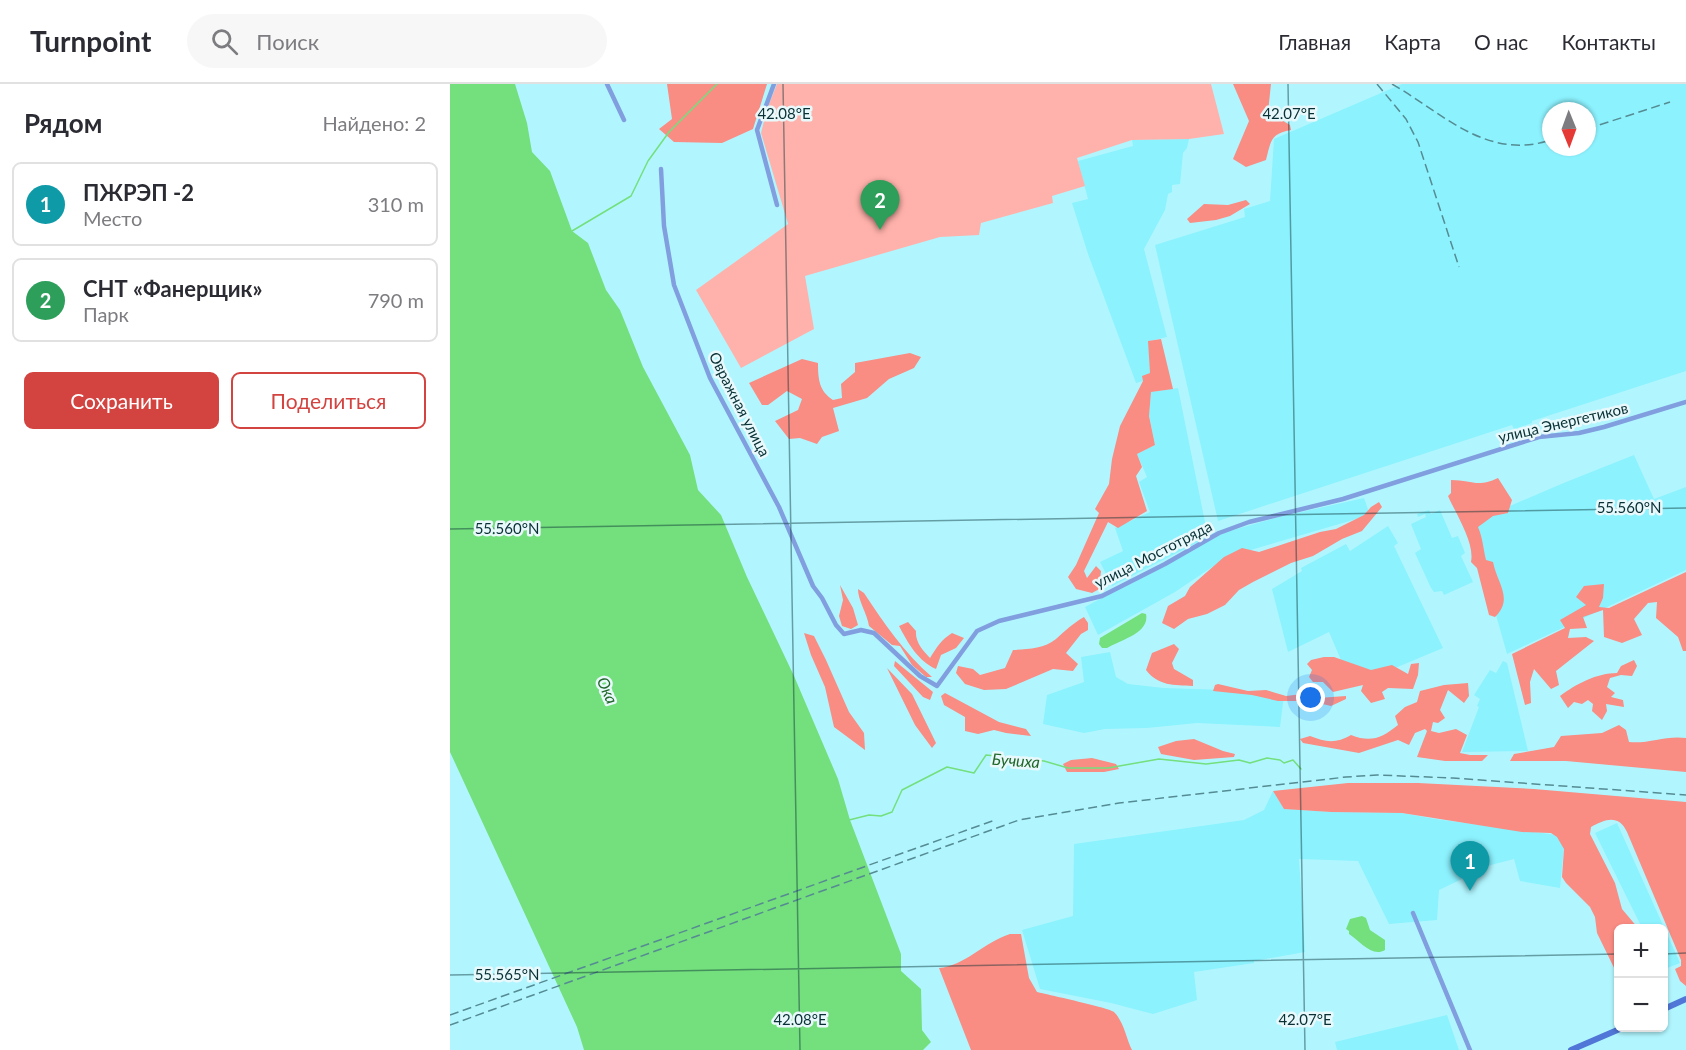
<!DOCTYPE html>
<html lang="ru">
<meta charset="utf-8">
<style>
:root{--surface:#fff;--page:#f7f7f7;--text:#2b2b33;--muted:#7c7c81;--line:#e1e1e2;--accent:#d34441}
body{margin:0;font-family:Lato,sans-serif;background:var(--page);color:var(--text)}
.controls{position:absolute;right:18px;bottom:18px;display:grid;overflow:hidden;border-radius:9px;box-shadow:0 2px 4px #0004}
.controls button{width:54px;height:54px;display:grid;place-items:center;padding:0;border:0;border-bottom:2px solid var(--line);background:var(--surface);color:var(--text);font:30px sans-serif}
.compass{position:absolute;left:1092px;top:18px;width:54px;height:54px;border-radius:50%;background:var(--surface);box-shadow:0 2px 4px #0004;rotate:179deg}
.you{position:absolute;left:861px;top:614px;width:21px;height:21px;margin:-15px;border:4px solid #fff;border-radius:50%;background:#1a73e8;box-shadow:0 0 0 9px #1a73e833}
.badge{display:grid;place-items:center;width:39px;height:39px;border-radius:50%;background:var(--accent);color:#fff;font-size:20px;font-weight:700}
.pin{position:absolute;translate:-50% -50px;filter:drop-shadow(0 2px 3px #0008)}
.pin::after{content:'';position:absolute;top:32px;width:21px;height:18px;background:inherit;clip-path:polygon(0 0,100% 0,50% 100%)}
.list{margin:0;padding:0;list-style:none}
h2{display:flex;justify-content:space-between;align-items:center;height:78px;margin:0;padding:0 24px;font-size:26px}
h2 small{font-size:20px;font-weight:400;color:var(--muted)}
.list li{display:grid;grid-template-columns:39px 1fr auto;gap:18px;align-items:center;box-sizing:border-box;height:84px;margin:0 12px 12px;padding:0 12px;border:2px solid var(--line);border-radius:9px}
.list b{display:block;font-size:22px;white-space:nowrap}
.list p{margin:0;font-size:20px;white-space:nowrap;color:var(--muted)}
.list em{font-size:20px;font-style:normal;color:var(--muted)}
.actions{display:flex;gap:12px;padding:18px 24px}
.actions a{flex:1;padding:14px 0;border:2px solid var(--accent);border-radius:9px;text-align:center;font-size:21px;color:var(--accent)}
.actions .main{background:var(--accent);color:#fff}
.icon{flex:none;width:33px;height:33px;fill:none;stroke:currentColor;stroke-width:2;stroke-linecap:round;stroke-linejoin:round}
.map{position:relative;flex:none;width:1236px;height:966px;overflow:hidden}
header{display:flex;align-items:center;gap:36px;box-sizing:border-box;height:84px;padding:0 30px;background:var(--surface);border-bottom:2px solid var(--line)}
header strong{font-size:28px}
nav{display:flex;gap:33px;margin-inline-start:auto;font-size:21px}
.search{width:420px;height:54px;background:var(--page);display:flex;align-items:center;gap:15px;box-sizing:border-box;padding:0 21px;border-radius:33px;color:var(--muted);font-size:22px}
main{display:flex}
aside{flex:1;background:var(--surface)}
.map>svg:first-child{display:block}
</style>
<header>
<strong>Turnpoint</strong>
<div class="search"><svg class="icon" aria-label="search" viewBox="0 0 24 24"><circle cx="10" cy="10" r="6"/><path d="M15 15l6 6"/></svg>Поиск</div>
<nav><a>Главная</a><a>Карта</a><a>О нас</a><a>Контакты</a></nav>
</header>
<main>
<aside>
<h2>Рядом<small>Найдено: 2</small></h2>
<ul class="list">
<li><span class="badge" style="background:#0f9aa8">1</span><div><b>ПЖРЭП -2</b><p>Место</p></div><em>310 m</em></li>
<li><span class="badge" style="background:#2e9e5b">2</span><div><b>СНТ «Фанерщик»</b><p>Парк</p></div><em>790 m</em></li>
</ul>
<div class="actions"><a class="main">Сохранить</a><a>Поделиться</a></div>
</aside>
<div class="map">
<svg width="1236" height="966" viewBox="0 0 1236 966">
<rect width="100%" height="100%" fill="#b1f6ff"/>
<path fill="#8cf2fe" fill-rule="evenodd" d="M952 0H1236V287L1082 337V339L1064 345 1062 341 768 437 705 161 795 133 794 125 820 117 824 55ZM1101 27H1137V63H1101Z
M739 55 737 64 733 69 730 100 722 101V108L718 110 715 126 694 165 717 253 699 257 700 289 693 297 686 299 638 170 622 119 638 115 628 77 683 62 682 56Z
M728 304 758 453 662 502 650 478 673 467 665 444 700 428 689 398 697 393 687 370 705 361 699 331 701 308Z
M1184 371 1204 415 1236 403V486L1057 570 1020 439 1116 398Z
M914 414 920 431 777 473 725 508 648 551 635 523 769 450 829 433Z
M979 426 981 430 990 426 1002 454 1008 452 1015 469 1011 472 1023 498 994 511 992 507 984 508 981 504 965 469 971 465 961 440 976 433 975 430 968 433 967 430Z
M938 442 948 459 944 462 993 564 902 602 879 548 838 568 822 505 852 487 851 484 896 460 900 467Z
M660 568 666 593 678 600 714 604 776 606 834 611 830 643 747 639 697 644 655 645 634 649 593 640 597 611 634 598 631 573Z
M1053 577 1057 579 1078 667 1012 668 1029 623 1027 622 1030 615 1024 611 1040 586 1046 589Z
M823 707 834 725 881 728 952 729 985 735 1115 752 1110 804 1070 797 1064 775 1041 781 989 806 987 836 939 840 908 777 849 775 855 868 804 877V879L744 888 747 916 703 930 661 919 590 905 572 846 623 832 624 760 794 736 814 726Z
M1167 739 1230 879 1215 885 1214 882V844H1192L1145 749Z
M997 931 1009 966H887L885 958Z"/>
<path fill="#ffb2ab" d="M327 0H761L774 50 739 55 682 56 627 74 635 102 602 112 603 119 531 139 529 151 490 153 355 192 364 245 291 284 246 206 338 140 311 49 317 25Z"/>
<path fill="#f98c83" d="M217 0H317L303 45 272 59 224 58 209 45 222 35Z
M783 0H821L818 28 840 41 841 46C820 50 821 57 816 76L796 83 783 75 799 37Z
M796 116 800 120 780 132 766 136 740 139 737 135 754 120 778 121Z
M711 255 723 305 701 308 699 332 705 361 687 370 692 383 686 392 697 427 668 444 658 438 634 487 637 494 646 482 651 487 650 495 653 503 642 509 626 505 618 493 626 481 649 429 645 425 659 400 662 375 670 342 693 297 692 292 700 289 698 257Z
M460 269 471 273 464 284 439 295 417 314 383 324 389 347 372 353 367 360 350 354 339 355 325 337 348 326 352 315 337 307 318 321H312L299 299 352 275 368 279C368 295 369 307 383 316L392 314 391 300 405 288V279Z
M1048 394 1062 416 1058 429 1043 432 1028 443C1033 455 1033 464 1036 476L1043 478C1047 499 1064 515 1045 533L1039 531 1027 484 1021 478C1025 459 1006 430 998 412L1001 409V396C1022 396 1027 404 1048 394Z
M929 418 932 423 912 447 892 455 863 472 841 479 803 498 789 506 775 521 757 530 738 535 724 545 712 539 718 522 735 512 740 503 774 473 792 464 809 468 870 448 886 445 914 431 921 423Z
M1236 488V567H1233L1228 553 1206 534 1207 518 1198 519 1184 535 1192 551 1172 559 1154 553 1153 526 1133 533 1137 544 1120 545 1118 554 1136 553 1144 557 1106 587 1109 601 1101 605 1084 585 1080 598 1081 619 1075 621 1062 570 1115 544 1110 536 1136 521 1126 513 1134 502 1154 500 1153 514 1149 523 1159 524Z
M390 501 403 524 408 541 401 545 392 542 389 532 393 516Z
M408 505 414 509C434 539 454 569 482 593H476L462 581 450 562 442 561 419 542C417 529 408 517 408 505Z
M634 533 638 539V546L631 550 616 569 628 580 623 587 603 585 556 605 534 606 515 600 506 589 508 582 523 585 530 591 555 584 563 566C578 565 594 565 606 555 616 546 622 540 634 533Z
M458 538 466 547C465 558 473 567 480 574 487 563 491 556 502 549L514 554 506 564 491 571 486 585C468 577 458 559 449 542Z
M354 549 364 552 376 576 399 628 414 649 415 666 384 643 375 603 361 571Z
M724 560 729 565 722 579 724 585 743 596V602C724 601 708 602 696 586L702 569Z
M874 573H884L921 586 942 581 958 590 961 580 969 579 968 591 963 605 938 604 932 608 935 615 921 619 911 607 913 601 883 608 873 598H863L859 593 862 586 857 580 861 576Z
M1184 576 1187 582 1182 592 1171 591 1160 594 1157 603 1165 609 1161 613 1173 616 1174 623 1156 620 1157 627 1152 636 1142 627 1143 620 1138 616 1132 620 1124 618 1118 624 1110 612C1126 600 1147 589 1167 589L1171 582Z
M445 577 483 608 480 616 473 613 444 582Z
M437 584 462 610 486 659 482 664 465 641Z
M1018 599 1019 612 1014 619 998 606 990 626 995 634 988 639 983 638 981 647 989 649 1006 645 1017 651 1010 669 1020 671H1038L1032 677H995L967 673 977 647 975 645 965 649 959 661 948 656 909 669 853 659 850 655 860 652C875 658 886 660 901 651 921 659 932 654 948 641L945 632 955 623 967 618 970 607 994 601Z
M768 600 798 607 816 606 836 612 852 610 868 614 896 612V615L881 622 860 617H828L802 611 763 607 765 601Z
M495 609 549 638 576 645 581 652 556 649 544 646 528 650 515 647V633L494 621 491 612Z
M1169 641 1176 646 1179 658C1199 660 1216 651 1236 654V688L1116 677H1060L1064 670 1104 663 1111 652 1152 649Z
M744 655 773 667 785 670 784 673 744 676 711 670 708 663 726 657Z
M642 674 666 680 669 685 654 688H617L613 680 621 676Z
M898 699H968L1084 705 1236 718V902L1230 897 1225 885 1231 882V876L1177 748C1169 730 1155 735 1141 743L1140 750 1165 799 1172 825 1188 844H1168V892L1147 849 1145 833 1140 823 1116 799 1112 793 1114 765 1107 753 1101 749 1072 748 952 729 881 728 834 725 823 707Z
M560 850H571L579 894 587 908C599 911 660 924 664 928 674 938 676 954 682 966H521L489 884C515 882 534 858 560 850Z"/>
<path fill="#74df7d" d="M0 0H65L77 39 82 68 100 87 122 147 138 159 156 206 170 226 193 283 240 371 248 406 271 431 297 493 344 592 388 695 400 736 451 870V887L471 905 472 946 481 958 473 966H134L127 943 0 668Z
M692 529 696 530C700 549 670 556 657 564H652L649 560 650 554Z
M912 832 916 834 920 846 935 856V866C922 874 910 857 899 850V847L896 845 900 835Z"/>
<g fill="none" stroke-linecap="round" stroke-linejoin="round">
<path stroke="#74df7d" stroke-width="1.5" d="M122 147 181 112 198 77 219 48 267 0
M399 736 419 731 431 732 442 728 452 706 497 683 524 689 536 671 594 677 618 684H658L709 675 756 680 789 676 800 679 817 674 830 676 834 679 843 676 851 685"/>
<path stroke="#819edf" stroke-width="4.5" d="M157 0 174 36
M324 0 307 46 327 121
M211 85 214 142 224 201 260 294 329 423 363 502 372 514 386 541 394 550 411 546 424 549 470 592 487 602 527 547 549 537 652 512 715 480 769 449 799 438 893 415 1089 353 1129 349 1154 343 1236 318
M963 829 1020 966"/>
<path stroke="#5076d7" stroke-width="6" d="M1214 925 1236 915
M1121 966 1172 944"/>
<path stroke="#558b92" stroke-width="1.5" stroke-dasharray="9 4.5" stroke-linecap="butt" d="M927 0 956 35 968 58 1009 183
M942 0C993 29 1036 77 1101 56
M1137 45 1220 18
M0 931 545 736
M0 941 569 736 669 719 896 693 927 691 1003 694 1236 711"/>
</g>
<path fill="none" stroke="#083035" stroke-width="1.5" stroke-opacity="0.45" d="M333 0 350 966M838 0 855 966M0 445 1236 424M1214 870 1236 869M0 891 1168 870"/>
<g text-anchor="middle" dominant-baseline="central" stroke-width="5" stroke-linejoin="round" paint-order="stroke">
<g font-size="15" fill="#083035" stroke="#e9f9fb">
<text transform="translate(290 320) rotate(63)">Овражная улица</text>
<text transform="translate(1113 338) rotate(-13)">улица Энергетиков</text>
<text transform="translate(703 470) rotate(-27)">улица Мостотряда</text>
</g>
<g font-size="16" font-style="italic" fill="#206729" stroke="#e9f9fb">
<text transform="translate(158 606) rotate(66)">Ока</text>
<text transform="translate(566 676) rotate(4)">Бучиха</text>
</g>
</g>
<g font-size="15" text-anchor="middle" fill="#083035" stroke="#e9f9fb" stroke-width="5" stroke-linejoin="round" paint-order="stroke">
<text x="334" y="35">42.08°E</text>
<text x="839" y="35">42.07°E</text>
<text x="1179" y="429">55.560°N</text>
<text x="57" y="450">55.560°N</text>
<text x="57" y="896">55.565°N</text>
<text x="350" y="941">42.08°E</text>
<text x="855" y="941">42.07°E</text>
</g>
</svg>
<div class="controls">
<button>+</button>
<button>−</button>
</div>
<svg class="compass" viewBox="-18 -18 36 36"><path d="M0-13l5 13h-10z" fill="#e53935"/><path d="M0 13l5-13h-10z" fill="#7c7c81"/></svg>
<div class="you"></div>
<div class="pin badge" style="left:1020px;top:807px;background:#0f9aa8">1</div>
<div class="pin badge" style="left:430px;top:146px;background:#2e9e5b">2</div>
</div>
</main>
